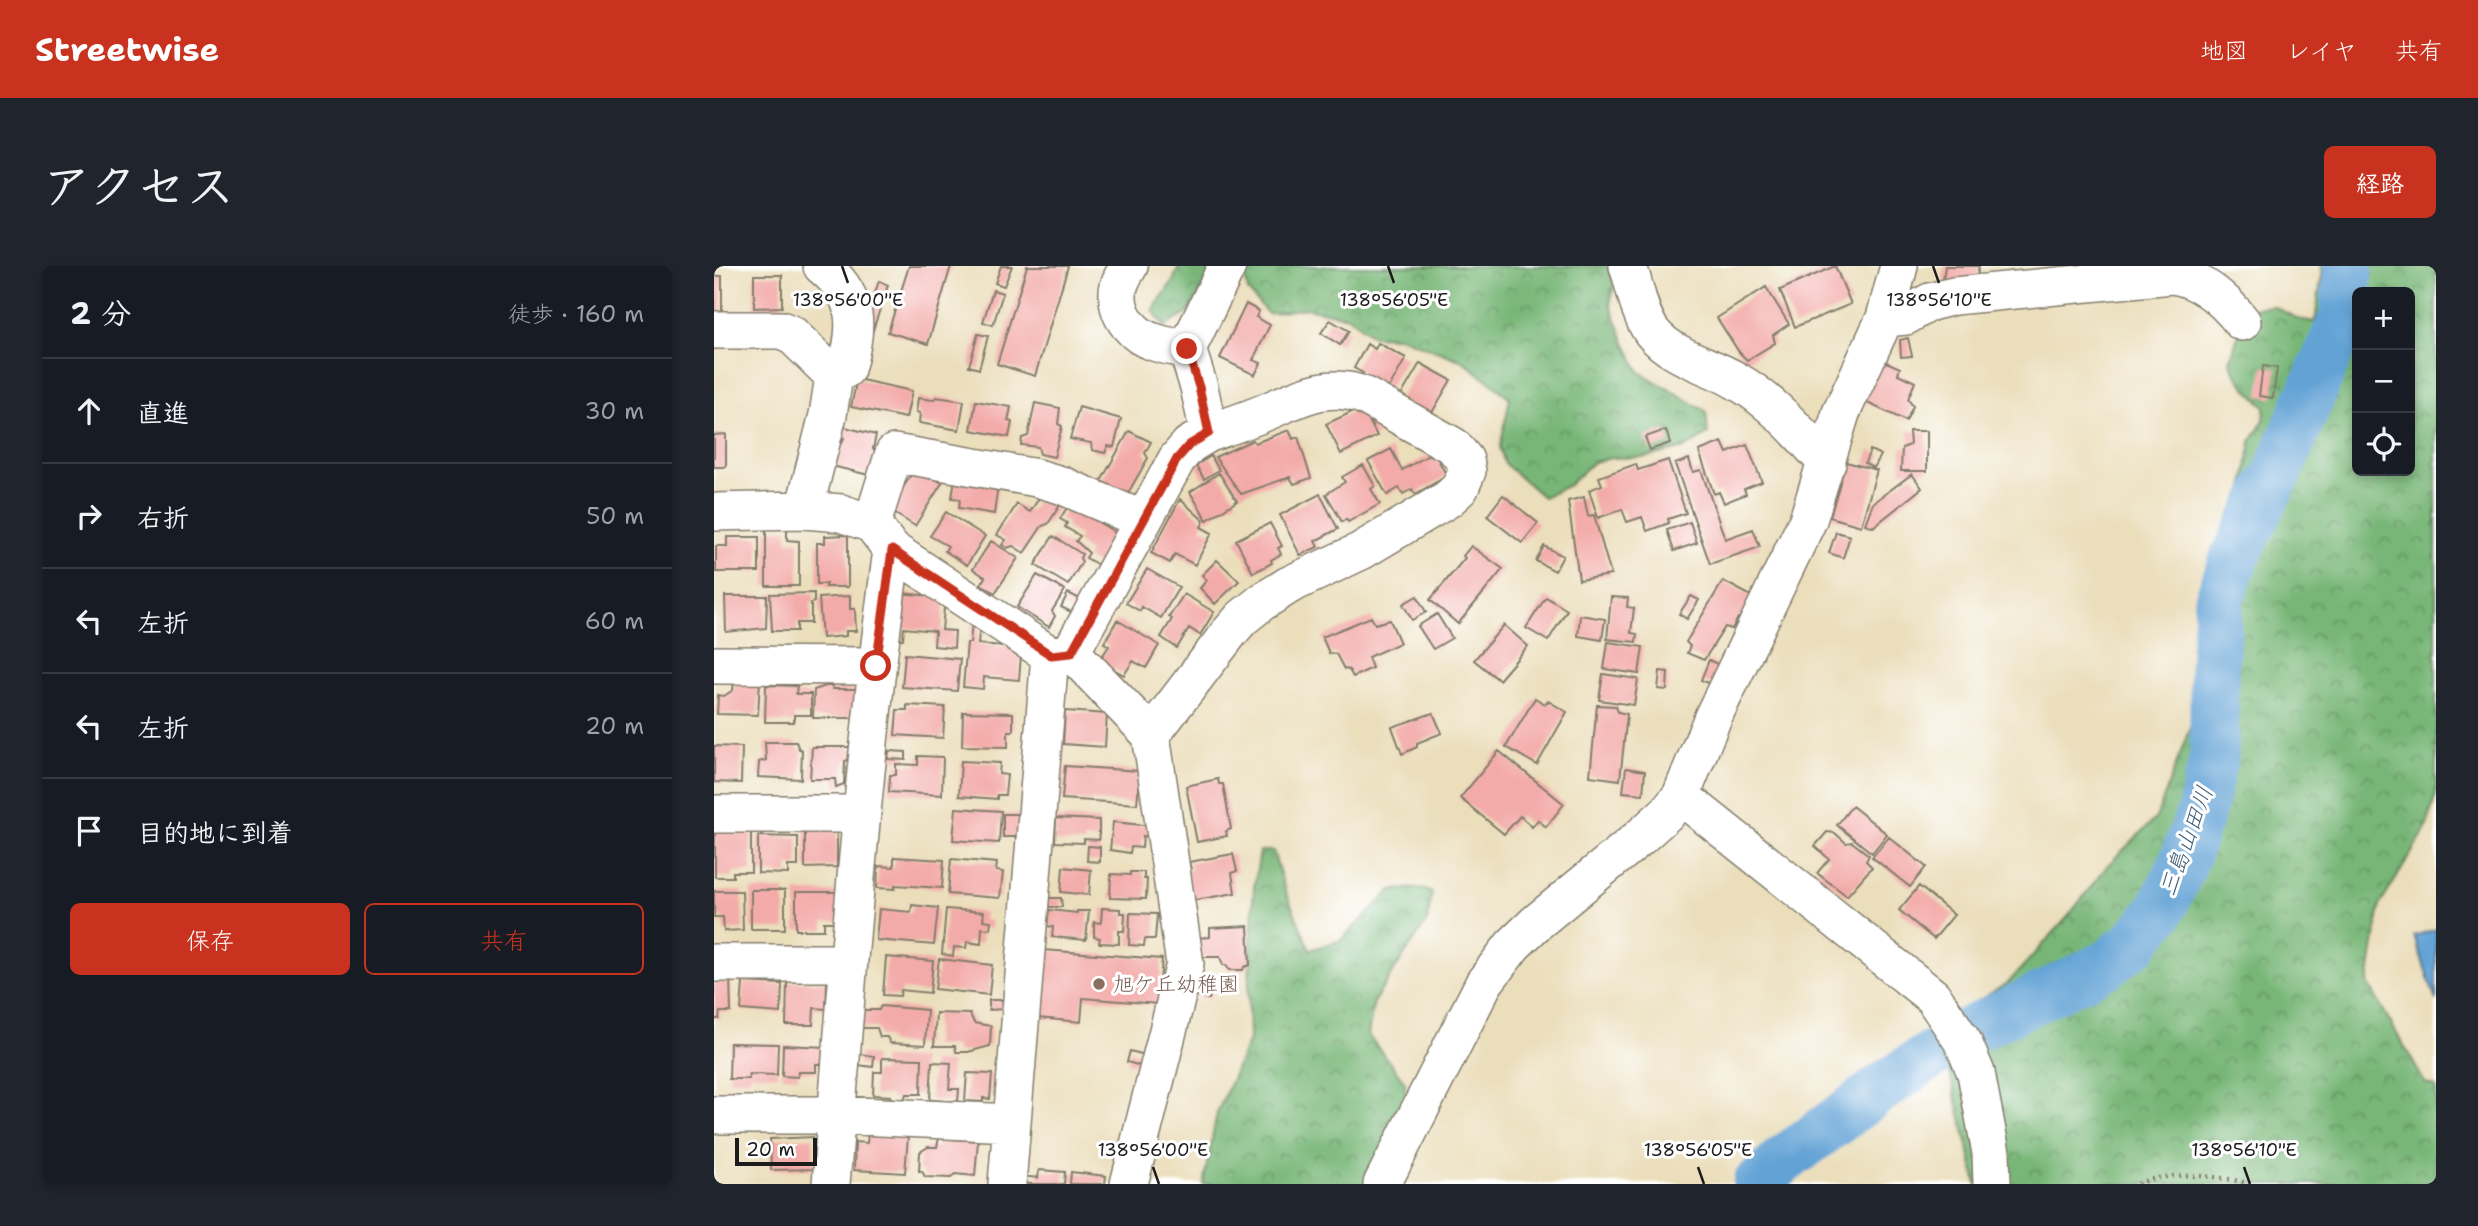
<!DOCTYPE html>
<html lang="ja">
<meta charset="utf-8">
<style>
:root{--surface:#171b24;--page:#20242c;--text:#f1f3f6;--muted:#9ea1a6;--line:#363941;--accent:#c8321e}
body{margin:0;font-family:"Shantell Sans","Klee One",sans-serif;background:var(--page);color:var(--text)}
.controls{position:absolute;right:21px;top:21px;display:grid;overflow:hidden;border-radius:10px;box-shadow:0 4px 10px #0003}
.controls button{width:63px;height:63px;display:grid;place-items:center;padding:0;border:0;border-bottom:2px solid var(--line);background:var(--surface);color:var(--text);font:35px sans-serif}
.scale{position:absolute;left:21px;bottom:18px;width:82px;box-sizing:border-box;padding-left:7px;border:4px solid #1c1c1c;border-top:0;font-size:19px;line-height:24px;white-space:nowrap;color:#1c1c1c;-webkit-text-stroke:5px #fff;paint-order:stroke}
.stop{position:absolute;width:21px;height:21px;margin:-16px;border:5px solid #c8321e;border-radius:50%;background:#fff}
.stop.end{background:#c8321e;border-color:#fff;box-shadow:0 2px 7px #0008}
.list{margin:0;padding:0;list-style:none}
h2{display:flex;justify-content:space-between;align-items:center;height:91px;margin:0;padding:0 28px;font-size:30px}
h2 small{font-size:23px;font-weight:400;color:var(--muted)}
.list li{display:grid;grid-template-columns:46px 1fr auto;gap:21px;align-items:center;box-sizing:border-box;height:105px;padding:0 28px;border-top:2px solid var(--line)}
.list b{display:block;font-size:26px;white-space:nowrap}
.list em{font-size:23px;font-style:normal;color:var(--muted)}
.actions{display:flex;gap:14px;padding:21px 28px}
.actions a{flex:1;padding:16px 0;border:2px solid var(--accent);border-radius:10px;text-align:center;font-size:24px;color:var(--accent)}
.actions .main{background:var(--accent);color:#fff}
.icon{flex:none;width:38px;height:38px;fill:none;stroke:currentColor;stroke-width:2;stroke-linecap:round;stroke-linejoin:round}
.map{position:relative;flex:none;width:1722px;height:918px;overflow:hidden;border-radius:10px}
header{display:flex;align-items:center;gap:42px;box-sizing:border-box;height:98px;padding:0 35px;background:var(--accent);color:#fff}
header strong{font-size:33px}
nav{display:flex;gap:38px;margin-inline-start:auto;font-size:24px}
.intro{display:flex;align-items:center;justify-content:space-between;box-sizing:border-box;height:168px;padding:0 42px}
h1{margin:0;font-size:49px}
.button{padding:18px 32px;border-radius:10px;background:var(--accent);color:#fff;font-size:24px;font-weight:700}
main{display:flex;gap:42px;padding:0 42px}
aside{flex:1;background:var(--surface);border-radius:10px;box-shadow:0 4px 10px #0003}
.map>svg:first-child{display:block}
</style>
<header>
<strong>Streetwise</strong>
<nav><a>地図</a><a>レイヤ</a><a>共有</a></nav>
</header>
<div class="intro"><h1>アクセス</h1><a class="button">経路</a></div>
<main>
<aside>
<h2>2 分<small>徒歩 · 160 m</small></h2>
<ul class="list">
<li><svg class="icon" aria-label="ahead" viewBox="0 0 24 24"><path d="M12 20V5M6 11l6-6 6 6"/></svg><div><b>直進</b></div><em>30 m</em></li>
<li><svg class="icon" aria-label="right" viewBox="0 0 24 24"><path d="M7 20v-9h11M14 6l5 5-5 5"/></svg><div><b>右折</b></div><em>50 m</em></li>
<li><svg class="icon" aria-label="left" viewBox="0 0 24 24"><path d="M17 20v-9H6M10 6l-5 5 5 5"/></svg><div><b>左折</b></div><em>60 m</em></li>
<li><svg class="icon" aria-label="left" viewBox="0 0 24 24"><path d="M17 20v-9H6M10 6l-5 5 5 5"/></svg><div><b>左折</b></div><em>20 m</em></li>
<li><svg class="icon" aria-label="arrive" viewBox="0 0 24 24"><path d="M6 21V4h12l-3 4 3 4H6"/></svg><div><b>目的地に到着</b></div></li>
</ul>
<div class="actions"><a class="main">保存</a><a>共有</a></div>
</aside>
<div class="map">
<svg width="1722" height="918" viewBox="0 0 1722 918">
<defs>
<pattern id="forest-crowns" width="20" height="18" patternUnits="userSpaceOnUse" patternTransform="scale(1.75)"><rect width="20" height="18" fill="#77b676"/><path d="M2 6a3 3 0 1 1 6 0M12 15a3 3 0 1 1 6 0" fill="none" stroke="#619360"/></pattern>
</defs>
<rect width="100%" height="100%" fill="#fff"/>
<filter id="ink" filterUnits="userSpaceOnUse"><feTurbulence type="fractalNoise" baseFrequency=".0143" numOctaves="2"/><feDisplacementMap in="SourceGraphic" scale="14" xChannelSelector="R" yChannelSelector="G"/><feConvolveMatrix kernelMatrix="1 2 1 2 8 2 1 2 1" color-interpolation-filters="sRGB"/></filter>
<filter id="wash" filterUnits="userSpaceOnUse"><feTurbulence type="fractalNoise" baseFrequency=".00686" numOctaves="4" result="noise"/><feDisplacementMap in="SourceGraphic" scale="28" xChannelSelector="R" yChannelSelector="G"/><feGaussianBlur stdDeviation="1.57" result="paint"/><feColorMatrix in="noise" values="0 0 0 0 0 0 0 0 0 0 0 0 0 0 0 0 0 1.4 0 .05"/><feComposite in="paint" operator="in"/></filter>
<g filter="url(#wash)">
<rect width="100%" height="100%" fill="#ebdebb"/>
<path fill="url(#forest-crowns)" stroke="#4a6949" stroke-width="2" fill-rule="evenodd" d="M465 0H500L474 47 450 61 439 44 459 15Z
M529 0H893L900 18 896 38 911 77 926 106 992 145 994 168 971 182 931 191 898 192 879 196 855 219 829 231 791 198 786 182 796 132 749 95 685 71 659 70 635 51 592 42 554 48 534 25Z
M1607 0H1722V528L1712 563 1666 639 1654 717 1711 817 1722 821V918H1263L1235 803 1263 777V735L1294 717 1352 653 1394 599 1442 552 1484 440 1483 387 1529 229 1537 175 1550 154 1551 140C1535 127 1525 115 1516 96L1524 70 1539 42 1559 40 1584 53 1601 56 1608 7ZM1643 26H1696V205H1643Z
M546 585H559L571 624 596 684 627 674 678 624 707 622 718 627 713 655 660 735 654 769 691 816 690 875 668 918H489L503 847 535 774 534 733 540 621Z"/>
<path fill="#62a2d5" stroke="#3f5f78" stroke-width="2" d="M1722 663V735L1700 670Z"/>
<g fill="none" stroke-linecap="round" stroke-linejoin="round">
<path stroke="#62a2d5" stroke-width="49" d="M1043 918 1068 895 1173 818 1253 766 1392 699 1420 677 1445 647 1467 602 1488 542 1500 490V399L1505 334 1520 293 1564 206 1630 51 1634 0"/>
</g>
<g id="blocks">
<path fill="#f3aba9" d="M195 0H237L214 78 174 66Z
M287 0H298L290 20 281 17Z
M313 0H354L321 110 283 98Z
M1121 0 1137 38 1081 61 1066 24Z
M1231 0H1265L1261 20 1229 14Z
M40 9H68V41L40 42Z
M0 10H8V52H0Z
M165 15 174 19 158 67 148 63Z
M1052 21 1075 58 1059 69 1061 77 1033 94 1025 86 1003 52Z
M279 24 289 27 279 59 269 56Z
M532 38 545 45 542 51 556 59 539 94 547 97 541 109 506 92Z
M616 54 635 65 626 79 607 67Z
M264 68 274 70 265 103 255 100Z
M1194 72 1198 90 1187 91 1186 74Z
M664 77 692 92 675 122 662 115 646 112 649 107 640 102 653 78 661 83Z
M1170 95 1186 102 1184 108 1201 116 1194 133 1199 140 1192 155 1149 135Z
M706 97 737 114 716 150 685 133Z
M1549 100 1563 102 1559 132 1545 130Z
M143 113 198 125 192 152 137 141Z
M222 131 250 135 245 164 205 157 206 147 202 146 204 132 219 134Z
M262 135 297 141 294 155 298 156 295 171 257 164Z
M321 137 346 142 344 158 348 160 340 191 326 188 324 181 307 179 308 172 314 170Z
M365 141 407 153 400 181 394 180 391 187 378 184 377 177 356 173Z
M642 144 644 149 651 146 663 170 627 188 612 158Z
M127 160 162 169 159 183 163 185 155 209 118 200 124 179 128 177 130 172 123 171Z
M575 164 579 173 584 171 597 212 580 218 576 211 527 228 501 191 539 174 541 177Z
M952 164 956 177 936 184 931 171Z
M415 165 437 176 431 187 434 192 413 229 387 215Z
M1195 165H1213V205H1187L1188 182 1196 179Z
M12 168V201H0V169Z
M1008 176 1013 187 1033 179 1048 216 1030 223 1032 228 1010 237 1005 226 1000 228 985 185Z
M677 183 688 204 720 186 733 210 701 228 698 223 689 228 685 222 673 229 654 195Z
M1156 184 1167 189 1160 202 1151 197Z
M497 190 505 204 490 213 482 199Z
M975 193 979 206 987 204 1011 273 1039 263 1046 281 996 298 961 198Z
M954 194 972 247 954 253 955 257 933 265 928 251 913 256 908 243 884 252 875 224 888 219 885 211 922 198 924 204Z
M1132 196 1163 204 1147 260 1116 251Z
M649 199 661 220 657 223 666 238 634 256 632 253 628 256 612 228 631 216 628 211Z
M202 201 228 217 201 260 175 244Z
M505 207 523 235 493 254 476 226Z
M1198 208 1208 222 1159 261 1151 258 1159 237Z
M241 212 284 219 280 248 245 242 246 233 238 232Z
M606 228 624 263 601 275 604 281 586 289 566 249Z
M327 229 346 239 334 258 328 260 310 287 299 280 293 282 288 279 292 274 283 269 303 238 316 246Z
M789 229 824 257 808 277 773 250Z
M870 231 874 250 880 249 897 309 865 314 854 235Z
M466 233 490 255 487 261 498 267 481 299 461 288 456 297 437 287Z
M354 240 383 253 381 254 406 269 388 301 372 292 375 287 362 275 366 270 351 261 353 257 346 253Z
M232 246 271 270 253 299 231 285 234 280 216 270Z
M976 256 983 277 960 285 953 264Z
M556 257 568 280 564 282 567 288 557 294 558 297 539 307 522 274Z
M52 263H73V274L85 275V320H52Z
M1122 266 1136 270 1129 292 1115 287Z
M134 269V321H112V318H103V277H111V270Z
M339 270 368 288 366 292 368 296 354 319 321 299Z
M13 271H45V306H2V280H13Z
M277 275 304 292 281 327 267 318 271 311 259 303Z
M757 280 789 303 744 358 716 334 751 292 749 290Z
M830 280 849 290 841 305 822 295Z
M503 294 525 315 501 338 486 322 493 314 488 309Z
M433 303 465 321 447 352 428 341 426 345 412 337Z
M323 309 351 324 338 345 341 350 335 361 303 341Z
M1009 315 1041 332 1029 354 1024 352 1018 363 1011 361 990 394 973 387 976 380 972 376Z
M100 327V336L97 337V357H83V365H58L56 328Z
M184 327 231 331 228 364 241 365 240 382 220 380 221 365 190 362 189 373H180Z
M354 327 370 335 363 349 347 341Z
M470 328 500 346 486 369 475 362 463 382 447 371 458 353 455 351Z
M11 330H53L52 362 12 366Z
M136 330V343H141L142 365H132V370L108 372 105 332Z
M703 330 712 346 698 354 689 338Z
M977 330 985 334 973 353 965 348Z
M832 331 853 344 834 375 812 362Z
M897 331 914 332 913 341 920 342 917 367 923 368 922 376 893 373Z
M723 348 738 372 719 383 704 360Z
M866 349 891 353 888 374 864 370Z
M657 351 661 358 676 354 686 377 654 391 658 402 639 411 635 404 630 403 622 388 615 387 608 371Z
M403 354 445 379 432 402 419 395 410 409 385 395 395 380 390 377Z
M258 356 266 357 264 378 302 381 301 389H307L305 414 270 411 269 423 249 421 253 377H256Z
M790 359 814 380 785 414 760 394Z
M894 376 929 381 925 408 890 403Z
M191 388 246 393 243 425 188 421Z
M995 394 1005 399 996 418 987 414Z
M946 405 954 406 953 424 944 423Z
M889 408 924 413 920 439 885 434Z
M20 414H46L44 449 3 448 4 429 10 430 19 424Z
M52 419 83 420 82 428H97V449H80V456H51Z
M112 420H119V423H142L143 448 138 452H99L100 424Z
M821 432 831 438 834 435 853 446 823 499 792 481Z
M193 439 231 441 229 472 181 469 183 444H193Z
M883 439 902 440 904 446 913 448 906 514 876 510Z
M351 445 393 448 391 481 349 478Z
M249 446 299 447V465H294V481L248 480Z
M719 447 728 467 703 477V481L688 488 678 461Z
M51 476H82L85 483 88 484 87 513 44 511 45 496 52 494Z
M0 480 28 481 27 517 0 516Z
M98 481H138L137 493 131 495 130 518 122 521 121 513H96Z
M175 485 192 486V494L174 493Z
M785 485 850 538 832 561 824 554 818 561 806 550 790 568 746 532Z
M204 490 229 491 228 529 175 526 176 509H182V498L204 499Z
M247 495 286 497 285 508 293 509 291 529H283V533L245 530Z
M351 500 426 505 423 538 348 533Z
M912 502 931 505 929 528 909 526Z
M504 513 505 518H509L517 563 512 565 513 570 483 576 472 520Z
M1138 540 1173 568 1158 587 1123 559Z
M242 542 287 545 285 577 239 574Z
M289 548H305L306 571H289Z
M342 552 385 554V574L370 573V577L341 576Z
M399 556 438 560 436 571 429 570 428 582 417 581 416 587 396 584Z
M1 557 37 561V606H19V611H1Z
M91 560H123V601L91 602Z
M1113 566 1121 567 1132 577 1138 576 1155 589 1152 595 1158 601 1133 630 1103 607 1115 593 1101 580Z
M44 570 84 571V600H74V608L44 607Z
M1175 571 1212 601 1196 621 1158 591Z
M374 580 386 581V596L373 595Z
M519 588 523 605 518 607 521 627 481 634 470 606 477 603 475 596Z
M180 591 230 594 228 622 181 619V623L163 622 164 600 180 601Z
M237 593 283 597 282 605 289 606 286 632 234 628Z
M349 601 377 604 375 629 347 626Z
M416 606H430V613H433L432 633 396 632 397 608 416 609Z
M1205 620 1240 649 1220 673 1185 644Z
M37 624H71V663H37Z
M0 625H28L29 664 10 665 9 651H0Z
M82 626H125V656H110V664H82Z
M329 632H347L348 641H329Z
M198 639 224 642 220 679 162 674 165 643 197 646Z
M388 642 406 643V647H411L410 665H405V678L385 677 386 672 380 671V656L387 657Z
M232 643 270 646 269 654 277 655 276 663 268 662 267 678 253 676 252 682 240 681 239 690 228 688Z
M335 644 363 647V645H375L372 674 338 671 339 661 333 660Z
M416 647 443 648 441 673H431L430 680 415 679Z
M534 660 536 699 530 701 529 704H515L512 699H509L506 691H482V672L496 671V662Z
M329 684 448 693 444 738 369 732 367 756 324 752Z
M172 691 219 695 216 727 187 724 186 730 169 729Z
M225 693 278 699 275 729 221 723Z
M16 709 17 746H6L5 753H0V716H7V710Z
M484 711 500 716 495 733 478 728Z
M73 715 113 716 112 743 100 742 99 759H72Z
M29 716 68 718 67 747 27 744Z
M275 734H290V743L275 744Z
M167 740 213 744 211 779 176 777 173 771H166L163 762H145L146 744H165Z
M222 747 256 748 260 757 277 760 276 780 254 786H242L241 780H220Z
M16 777 64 778 63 809 35 808V813H15Z
M69 779 112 781 111 798H102V806H84V811L68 810Z
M416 785 431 789 427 800 413 796Z
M145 788 160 790 159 801 144 799Z
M168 792 208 793 207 828H192L190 834 177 833V830L159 829 160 806H168Z
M218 796 237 797 235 823H245L244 836 216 834Z
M253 807 278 808 276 833 269 832V836L251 835Z
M154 867 194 870 191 907 140 904 141 876 153 877Z
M99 871 100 903 57 904 56 873Z
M225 872 264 875 261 910 241 908 237 912 211 911 208 905H205L206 886 214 881H223Z
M325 904 351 906 350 918H307V910L324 912Z
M357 906 392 910 391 918H356Z"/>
</g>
</g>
<g filter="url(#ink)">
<use href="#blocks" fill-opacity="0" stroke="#847d6c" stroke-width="2"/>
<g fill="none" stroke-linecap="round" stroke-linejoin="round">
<g stroke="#847d6c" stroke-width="40">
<path id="minor" d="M108 0C145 30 145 60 132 103L120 110
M415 0C409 10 403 19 404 31 404 51 421 71 440 76 450 80 462 81 473 83L513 0
M914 0C921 20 925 48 938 66 959 92 994 98 1021 114 1056 133 1087 168 1113 197
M1171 52 1192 50 1216 36 1240 30 1458 9C1487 13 1510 33 1528 56
M0 64H67L77 68 120 110 114 149 90 244
M0 246 90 244 127 247 158 258 178 284 336 389 357 386 437 469 515 367 528 352 548 336 575 319 647 285 734 233 746 222 753 205 751 194 739 180 651 130C612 114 582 134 547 148 530 155 512 161 495 167
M158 258 180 187 323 212 347 219 429 254
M357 386 463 193 475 179 495 167 485 121 473 83
M0 399 162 400
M967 530 1219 731 1249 776 1262 807 1277 887 1278 918
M0 548H147
M0 697H134
M0 849H123L298 857
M117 918C134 706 149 495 178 284
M293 918 336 389
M415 918 471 698 437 469
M668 918 770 717 799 679 822 657 924 573 954 546 967 530 999 451 1094 254 1127 147 1171 52 1185 0"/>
</g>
<path stroke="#847d6c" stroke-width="4.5" stroke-dasharray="2 5" stroke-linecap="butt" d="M1424 918C1450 905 1508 909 1535 918"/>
<use href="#minor" stroke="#fff" stroke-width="37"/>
</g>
</g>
<g fill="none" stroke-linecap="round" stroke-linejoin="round" filter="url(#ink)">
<path stroke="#c8321e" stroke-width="9" d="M162 400 178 284 337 389 357 387 463 193 475 179 495 167 485 121 473 83"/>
</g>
<path fill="none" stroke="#1c1c1c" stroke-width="2.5" d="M128 0 134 17M674 0 680 17M1219 0 1225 17M439 901 445 918M984 901 990 918M1530 901 1536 918"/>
<circle fill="#8d6e63" stroke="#fff" stroke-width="2.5" cx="385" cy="718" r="7"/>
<g text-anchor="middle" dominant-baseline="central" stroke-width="6" stroke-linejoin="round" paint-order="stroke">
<g font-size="21" fill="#785e54" stroke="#fff" text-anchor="start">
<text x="399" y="718">旭ケ丘幼稚園</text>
</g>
<g font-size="23" font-style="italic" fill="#3f5f78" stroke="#fff">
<text transform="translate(1472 575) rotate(-70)">三島山田川</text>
</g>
</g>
<g font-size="18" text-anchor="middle" fill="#1c1c1c" stroke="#fff" stroke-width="6" stroke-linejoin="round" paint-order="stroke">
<text x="134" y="40">138°56'00"E</text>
<text x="680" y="40">138°56'05"E</text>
<text x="1225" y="40">138°56'10"E</text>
<text x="439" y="890">138°56'00"E</text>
<text x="984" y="890">138°56'05"E</text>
<text x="1530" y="890">138°56'10"E</text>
</g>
</svg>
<div class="controls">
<button>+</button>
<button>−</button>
<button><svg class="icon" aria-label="locate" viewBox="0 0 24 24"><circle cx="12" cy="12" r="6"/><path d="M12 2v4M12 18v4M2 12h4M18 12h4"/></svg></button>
</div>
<div class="scale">20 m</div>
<div class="stop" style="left:162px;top:400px"></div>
<div class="stop end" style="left:473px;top:83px"></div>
</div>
</main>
